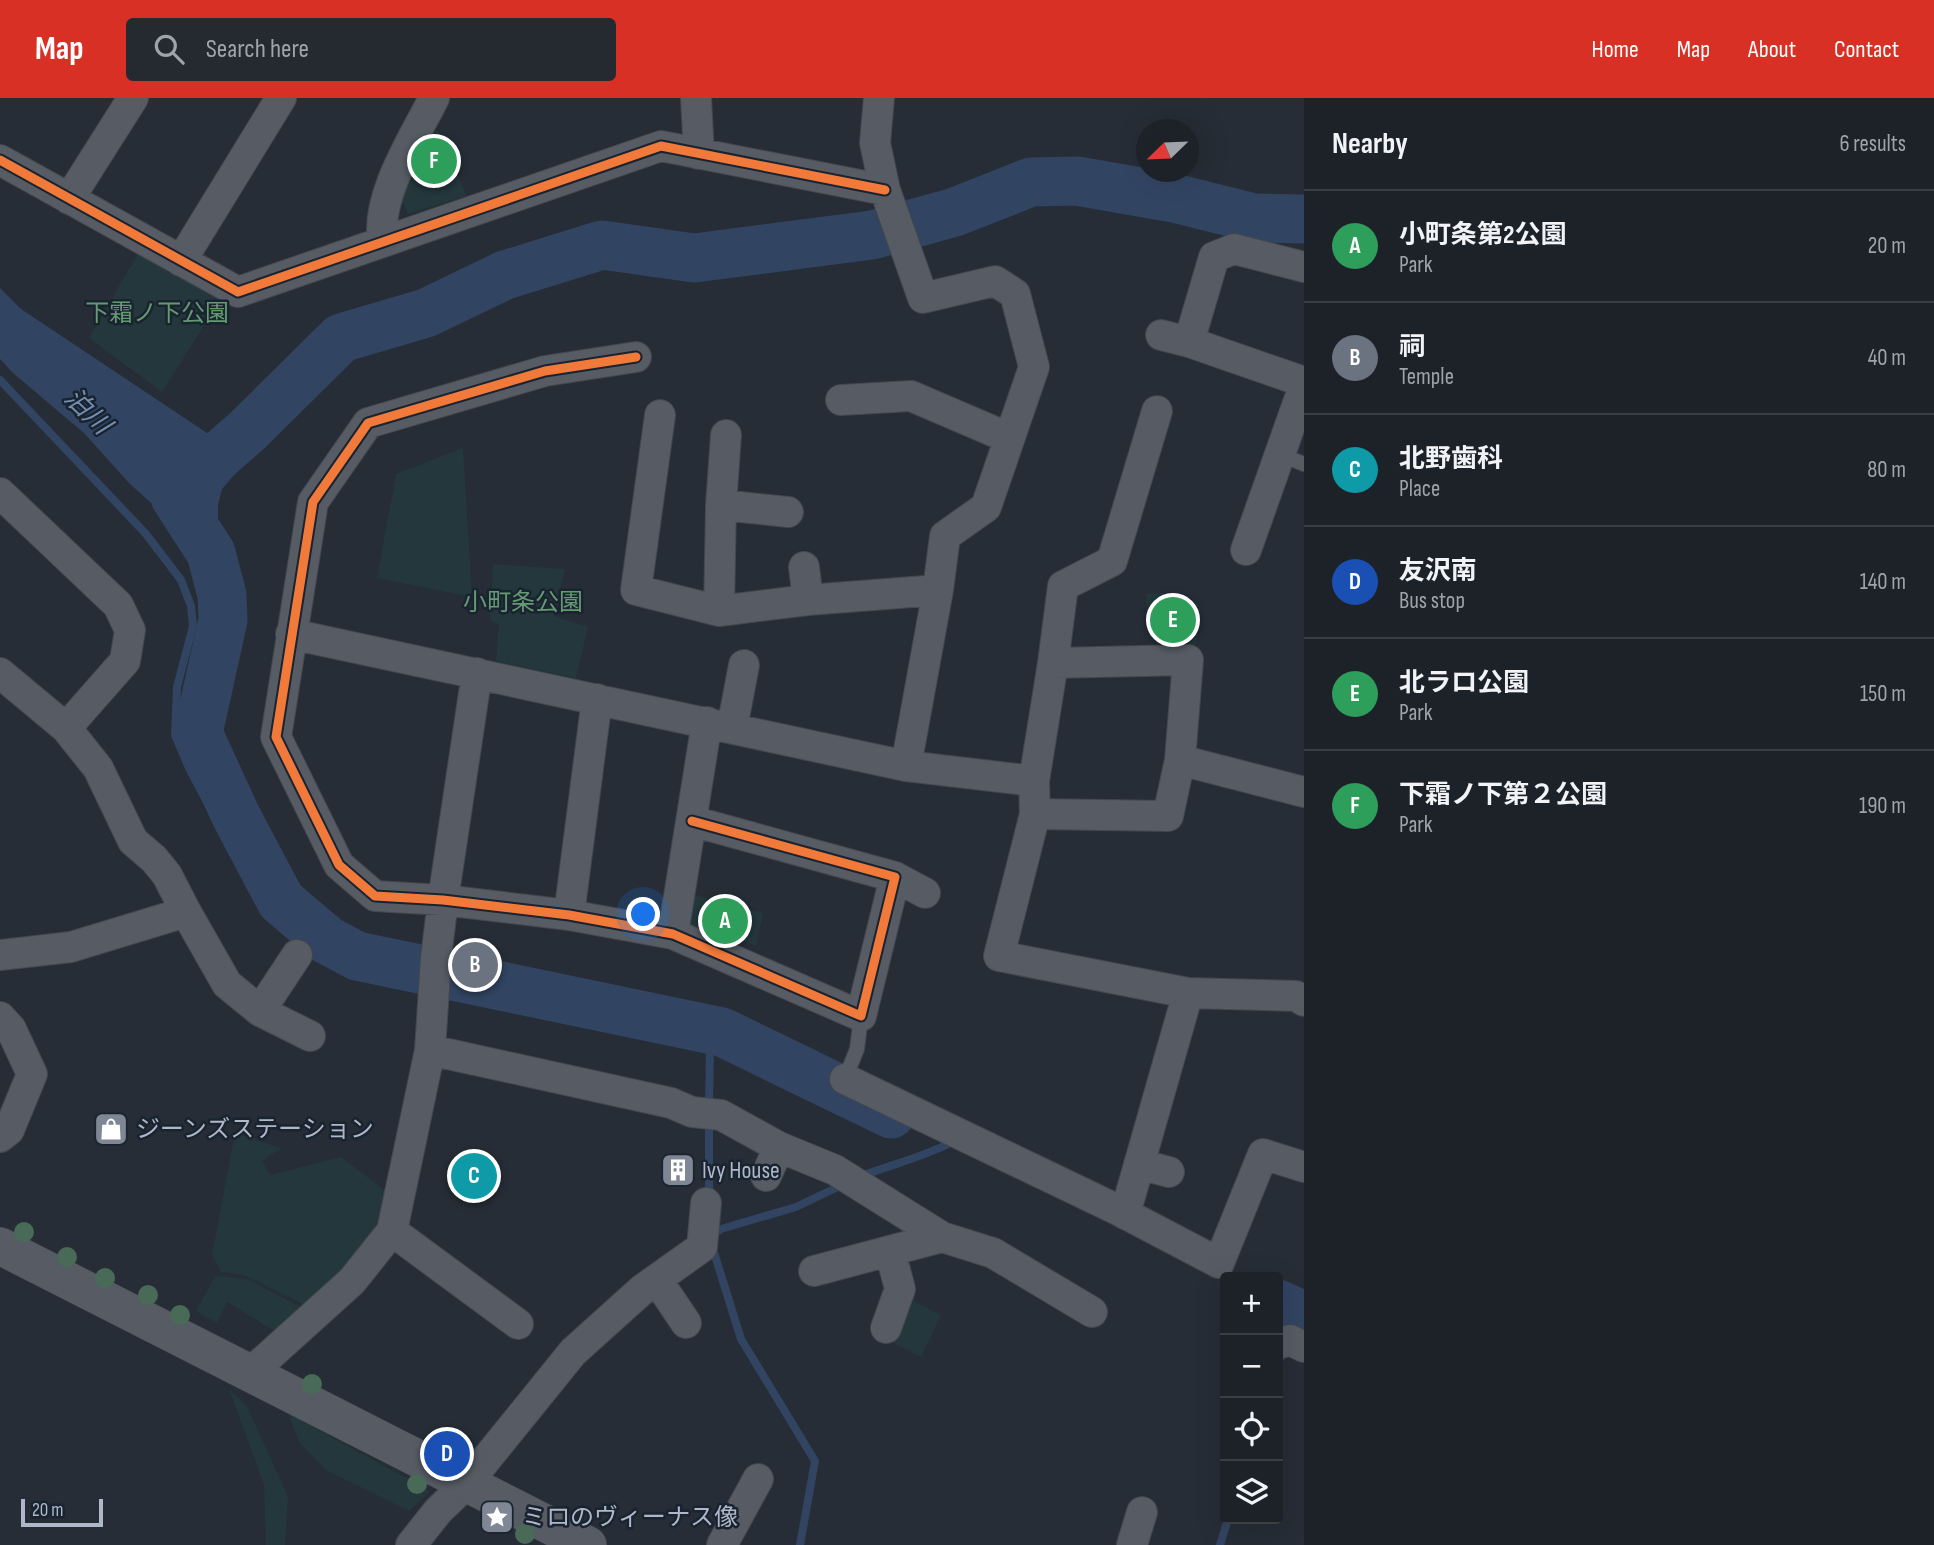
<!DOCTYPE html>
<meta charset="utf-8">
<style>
:root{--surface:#1c2228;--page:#252a30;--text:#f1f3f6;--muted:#a0a4a8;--line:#3a3f45;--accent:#d93025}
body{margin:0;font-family:"Sofia Sans Condensed","Noto Sans JP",sans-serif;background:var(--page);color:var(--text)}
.controls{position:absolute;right:21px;bottom:21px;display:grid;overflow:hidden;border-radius:7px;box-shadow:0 7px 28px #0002}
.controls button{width:63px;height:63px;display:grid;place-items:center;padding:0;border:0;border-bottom:2px solid var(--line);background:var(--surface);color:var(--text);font:35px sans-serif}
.compass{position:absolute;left:1136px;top:21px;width:63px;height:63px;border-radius:50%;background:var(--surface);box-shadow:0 7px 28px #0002;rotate:247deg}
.scale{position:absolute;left:21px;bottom:18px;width:82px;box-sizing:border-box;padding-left:7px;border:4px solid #afb8c8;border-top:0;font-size:19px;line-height:24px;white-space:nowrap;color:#afb8c8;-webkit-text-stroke:5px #1a2330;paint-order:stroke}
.you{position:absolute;left:644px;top:817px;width:24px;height:24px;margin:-18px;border:5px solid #fff;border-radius:50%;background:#1a73e8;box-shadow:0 0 0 10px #1a73e833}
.badge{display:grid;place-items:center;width:46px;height:46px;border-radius:50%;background:var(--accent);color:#fff;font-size:23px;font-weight:700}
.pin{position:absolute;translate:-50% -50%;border:4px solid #fff;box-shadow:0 2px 7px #0006}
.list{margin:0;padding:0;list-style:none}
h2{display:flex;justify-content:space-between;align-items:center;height:91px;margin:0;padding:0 28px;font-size:30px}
h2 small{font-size:23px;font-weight:400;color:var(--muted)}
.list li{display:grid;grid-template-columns:46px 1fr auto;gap:21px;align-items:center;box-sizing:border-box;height:112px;padding:0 28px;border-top:2px solid var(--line)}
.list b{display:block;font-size:26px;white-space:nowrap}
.list p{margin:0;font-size:23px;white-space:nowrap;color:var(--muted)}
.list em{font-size:23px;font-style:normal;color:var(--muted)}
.icon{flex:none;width:38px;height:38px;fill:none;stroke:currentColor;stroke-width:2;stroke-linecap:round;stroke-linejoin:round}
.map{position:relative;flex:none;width:1304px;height:1447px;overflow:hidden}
header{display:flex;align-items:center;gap:42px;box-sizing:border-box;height:98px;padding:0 35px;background:var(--accent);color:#fff}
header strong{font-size:33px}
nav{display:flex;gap:38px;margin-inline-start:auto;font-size:24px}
.search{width:490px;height:63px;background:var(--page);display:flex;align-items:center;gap:18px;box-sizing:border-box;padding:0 24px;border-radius:7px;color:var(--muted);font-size:26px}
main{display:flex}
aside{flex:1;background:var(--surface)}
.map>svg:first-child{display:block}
</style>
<header>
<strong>Map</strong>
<div class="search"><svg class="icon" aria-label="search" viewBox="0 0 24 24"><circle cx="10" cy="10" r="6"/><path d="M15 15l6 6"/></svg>Search here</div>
<nav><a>Home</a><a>Map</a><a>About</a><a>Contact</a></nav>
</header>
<main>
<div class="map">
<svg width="1304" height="1447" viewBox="0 0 1304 1447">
<rect width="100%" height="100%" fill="#262d36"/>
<path fill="#23373c" d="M437 31 467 98 408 116 398 94Z
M140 152 223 198 162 294 89 240Z
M463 350 472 499 377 480 396 376Z
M493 466 565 471 554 518 588 529 576 580 496 563 499 526 490 523Z
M1173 495 1199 506 1198 540 1194 549H1161V539H1149L1146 496Z
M689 796 763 815 756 848 718 833 715 839 692 830 685 815Z
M235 1035 281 1050 262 1063 270 1077 341 1059 391 1097 382 1119 344 1179 305 1207 244 1177 221 1174 212 1157Z
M215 1178 248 1181 304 1211 276 1234 227 1204 217 1225 196 1213Z
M914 1203 941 1217 921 1259 894 1245Z
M229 1291 247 1308 288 1399 285 1447H266L264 1387Z
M288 1315 430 1393 409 1413 326 1372 299 1344Z"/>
<path fill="#314461" d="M0 190 21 211 216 341 235 331 254 354 222 391 218 407V455L197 459 169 421 129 385 84 335 13 275 0 261Z"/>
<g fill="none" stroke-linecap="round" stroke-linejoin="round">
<path stroke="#314461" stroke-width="8" d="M0 282 146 436 181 482 191 508 193 528 177 589 175 637 189 670 258 800 279 826 311 853 363 876 428 886
M441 888 525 902 649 926 710 949 709 1009
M709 1022V1100
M859 1079C889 1067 921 1060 950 1045
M710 1139 721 1131 796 1109 844 1086
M712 1148 741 1241 815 1363 800 1447
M1287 1238 1295 1214
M1278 1267 1283 1250
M1220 1447 1228 1421"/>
<path stroke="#314461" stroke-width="49" d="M191 382 247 333 341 240 426 215 505 177 602 147 694 160 872 137 955 114 1031 84 1077 83 1174 100 1254 120 1304 121
M175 399 211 455 222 497 223 522 198 635 236 718 281 803 327 842 357 858 722 934 891 1016
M1278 1206 1304 1218"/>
<g stroke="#43474e" stroke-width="16">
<path id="service" d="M1281 357 1304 366
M845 981 857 951 861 918"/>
</g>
<g stroke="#43474e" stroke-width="32">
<path id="minor" d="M696 0 699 56
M879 0 875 45 885 92 923 200 995 183 1015 196 1034 269 986 409 945 438 938 492 906 668
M0 62 238 194 661 48 885 92
M69 101 133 0
M383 144C375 99 414 40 434 0
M181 163 281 0
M1304 169 1234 151 1214 159 1189 244 1304 284
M1161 237 1189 244
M636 259 545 273 368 325 313 404 276 639 339 767 375 798 443 802 569 817 673 836 861 918 895 779 692 723
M841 302 911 298 1009 340
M660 317 636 492 719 513 808 502 938 492
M0 395 118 507 130 532 125 563 66 630 0 575
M721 407 788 414
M1246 452 1304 288
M804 469 808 502
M719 513 721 407 726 337
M291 536 906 668 1034 683
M1053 565 1063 488 1112 463 1157 313
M66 630 98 670 133 743 154 761 167 777 186 814 227 886 260 913 310 938
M732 630 744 567
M1180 662 1188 562 1053 565 1034 683 1035 716 999 858 1188 895
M1035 716 1168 718 1180 662 1304 694
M895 779 925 795
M569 817 597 601
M673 836 707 624
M0 857 71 849 186 814
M260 913 297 857
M0 919 11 931 32 976 9 1032 0 1039
M430 952 671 1005 692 1014 721 1017 779 1049 835 1072 942 1139 993 1155 1092 1214
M845 981 1118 1112 1219 1165 1263 1056 1304 1069
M1139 1066 1169 1074
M766 1078 779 1049
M1125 1116 1188 895 1296 898 1304 903
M392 1133 518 1226
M814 1173 942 1139
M657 1182 686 1225
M886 1230 900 1191 890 1153
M1278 1246 1290 1242 1304 1249
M249 1276 352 1183 392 1133 430 952 436 860 443 802 477 575
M411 1447 438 1413 467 1385 573 1254 643 1191 702 1149 706 1105
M722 1447 758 1381
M1132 1447 1142 1414"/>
</g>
<g stroke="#43474e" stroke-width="38">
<path id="tertiary" d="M0 1148 588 1447"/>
</g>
<use href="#service" stroke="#565b64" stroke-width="14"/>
<use href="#minor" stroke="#565b64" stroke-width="30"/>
<use href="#tertiary" stroke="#565b64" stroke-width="37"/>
<g stroke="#1a2330" stroke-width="13">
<path id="cycleway" d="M0 62 238 194 661 48 885 92
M636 259 545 273 368 325 313 404 276 639 339 767 375 798 443 802 569 817 673 836 861 918 895 779 692 723"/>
</g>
<use href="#cycleway" stroke="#f17a3a" stroke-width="9"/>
</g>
<g fill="#486a57">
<circle cx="24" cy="1134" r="10"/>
<circle cx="67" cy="1159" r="10"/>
<circle cx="105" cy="1180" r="10"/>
<circle cx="148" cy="1197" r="10"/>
<circle cx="180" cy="1217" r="10"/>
<circle cx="312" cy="1286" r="10"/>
<circle cx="417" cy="1386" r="10"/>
<circle cx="525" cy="1436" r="10"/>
</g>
<defs>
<g id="shop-square" transform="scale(1.75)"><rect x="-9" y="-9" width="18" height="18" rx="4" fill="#7f8795" stroke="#1a2330"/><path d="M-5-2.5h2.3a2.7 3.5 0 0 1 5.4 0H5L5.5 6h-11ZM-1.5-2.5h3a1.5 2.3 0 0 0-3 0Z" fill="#fff"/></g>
<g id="building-square" transform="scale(1.75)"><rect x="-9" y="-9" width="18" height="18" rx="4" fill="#7f8795" stroke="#1a2330"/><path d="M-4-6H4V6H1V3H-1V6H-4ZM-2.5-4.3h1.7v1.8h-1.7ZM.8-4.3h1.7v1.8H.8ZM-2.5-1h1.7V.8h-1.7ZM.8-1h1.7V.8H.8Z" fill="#fff"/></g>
<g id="sight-square" transform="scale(1.75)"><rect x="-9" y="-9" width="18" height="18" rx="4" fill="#7f8795" stroke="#1a2330"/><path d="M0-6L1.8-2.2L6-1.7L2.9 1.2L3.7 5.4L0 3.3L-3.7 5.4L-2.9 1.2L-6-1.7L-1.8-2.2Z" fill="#fff"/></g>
</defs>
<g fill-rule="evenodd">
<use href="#shop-square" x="111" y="1031"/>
<use href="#building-square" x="678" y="1072"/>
<use href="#sight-square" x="497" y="1419"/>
</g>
<g text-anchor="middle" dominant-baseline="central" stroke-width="5" stroke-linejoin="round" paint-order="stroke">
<g font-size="24" fill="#649b72" stroke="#1a2330">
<text x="157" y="215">下霜ノ下公園</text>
<text x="523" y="504">小町条公園</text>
</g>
<g font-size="24" fill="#afb8c8" stroke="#1a2330" text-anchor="start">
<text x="136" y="1031">ジーンズステーション</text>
<text x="702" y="1072">Ivy House</text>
<text x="522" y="1419">ミロのヴィーナス像</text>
</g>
<g font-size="26" font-style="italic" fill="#748eb2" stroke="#1a2330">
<text transform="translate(87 314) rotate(44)">泊川</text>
</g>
</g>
</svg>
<div class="controls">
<button>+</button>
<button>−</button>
<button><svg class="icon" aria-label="locate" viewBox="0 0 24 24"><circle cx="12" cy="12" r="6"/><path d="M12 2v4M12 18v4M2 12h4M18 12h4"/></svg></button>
<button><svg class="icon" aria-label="layers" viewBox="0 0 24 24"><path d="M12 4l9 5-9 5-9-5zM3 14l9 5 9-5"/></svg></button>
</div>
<svg class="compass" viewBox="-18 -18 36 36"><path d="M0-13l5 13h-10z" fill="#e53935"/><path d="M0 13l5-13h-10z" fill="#a0a4a8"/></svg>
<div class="scale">20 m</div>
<div class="you"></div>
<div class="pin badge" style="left:725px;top:823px;background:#2e9e5b">A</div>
<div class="pin badge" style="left:475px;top:867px;background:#6b7280">B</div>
<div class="pin badge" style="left:474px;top:1078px;background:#0f9aa8">C</div>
<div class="pin badge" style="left:447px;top:1356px;background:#1a4fb4">D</div>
<div class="pin badge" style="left:1173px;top:522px;background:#2e9e5b">E</div>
<div class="pin badge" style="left:434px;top:63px;background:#2e9e5b">F</div>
</div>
<aside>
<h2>Nearby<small>6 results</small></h2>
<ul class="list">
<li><span class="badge" style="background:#2e9e5b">A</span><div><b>小町条第2公園</b><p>Park</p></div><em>20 m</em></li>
<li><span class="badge" style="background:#6b7280">B</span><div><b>祠</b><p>Temple</p></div><em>40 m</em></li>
<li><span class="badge" style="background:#0f9aa8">C</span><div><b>北野歯科</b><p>Place</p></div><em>80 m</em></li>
<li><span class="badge" style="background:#1a4fb4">D</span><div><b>友沢南</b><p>Bus stop</p></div><em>140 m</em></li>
<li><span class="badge" style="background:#2e9e5b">E</span><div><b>北ラロ公園</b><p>Park</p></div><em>150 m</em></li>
<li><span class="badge" style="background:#2e9e5b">F</span><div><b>下霜ノ下第２公園</b><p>Park</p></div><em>190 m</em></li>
</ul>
</aside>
</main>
